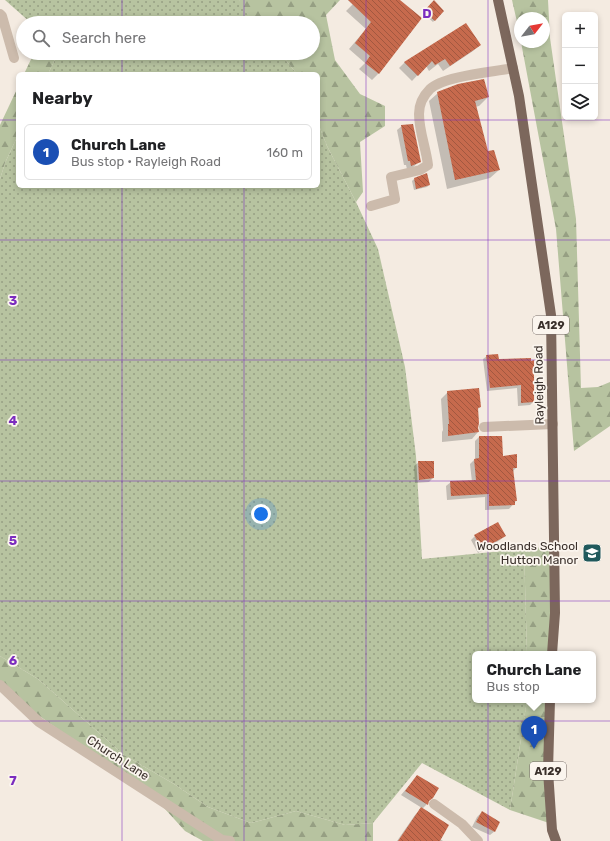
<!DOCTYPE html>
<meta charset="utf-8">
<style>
:root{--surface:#fff;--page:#f2f2f2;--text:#202124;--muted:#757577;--line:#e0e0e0;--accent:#0b8043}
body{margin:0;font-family:Rubik,sans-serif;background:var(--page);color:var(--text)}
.controls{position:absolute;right:12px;top:12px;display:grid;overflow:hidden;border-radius:6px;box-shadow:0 2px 6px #0003}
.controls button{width:36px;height:36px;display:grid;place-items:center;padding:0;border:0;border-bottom:1px solid var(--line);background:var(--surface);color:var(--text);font:20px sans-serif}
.compass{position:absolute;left:514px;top:12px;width:36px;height:36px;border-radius:50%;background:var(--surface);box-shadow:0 2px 6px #0003;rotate:59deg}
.you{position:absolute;left:261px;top:514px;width:14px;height:14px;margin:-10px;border:3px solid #fff;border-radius:50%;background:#1a73e8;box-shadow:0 0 0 6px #1a73e833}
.badge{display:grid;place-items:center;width:26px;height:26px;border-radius:50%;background:var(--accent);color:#fff;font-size:13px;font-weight:700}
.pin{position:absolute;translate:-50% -33px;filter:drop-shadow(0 1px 2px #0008)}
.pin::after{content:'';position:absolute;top:21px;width:14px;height:12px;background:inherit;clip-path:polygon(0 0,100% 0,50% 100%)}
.popup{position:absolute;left:472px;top:651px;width:124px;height:52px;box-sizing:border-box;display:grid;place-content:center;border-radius:6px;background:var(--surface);filter:drop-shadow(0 1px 3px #0005);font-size:13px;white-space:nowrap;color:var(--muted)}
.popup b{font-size:15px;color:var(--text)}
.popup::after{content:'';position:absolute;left:50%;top:100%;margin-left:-8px;border:8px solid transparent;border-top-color:var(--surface)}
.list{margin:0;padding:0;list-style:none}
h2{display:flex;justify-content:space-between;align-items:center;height:52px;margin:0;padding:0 16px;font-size:17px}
h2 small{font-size:13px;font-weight:400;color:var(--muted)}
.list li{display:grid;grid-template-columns:26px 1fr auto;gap:12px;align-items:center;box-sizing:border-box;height:56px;margin:0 8px 8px;padding:0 8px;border:1px solid var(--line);border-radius:6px}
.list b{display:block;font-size:15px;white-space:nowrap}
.list p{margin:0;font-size:13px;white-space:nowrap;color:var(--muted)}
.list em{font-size:13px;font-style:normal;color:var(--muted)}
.icon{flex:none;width:22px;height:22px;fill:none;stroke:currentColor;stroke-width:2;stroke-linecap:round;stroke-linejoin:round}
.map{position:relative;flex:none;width:610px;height:841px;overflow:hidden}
.search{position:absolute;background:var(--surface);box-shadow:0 2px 6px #0003;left:16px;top:16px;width:304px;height:44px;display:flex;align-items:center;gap:10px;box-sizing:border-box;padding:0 14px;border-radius:22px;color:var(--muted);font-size:15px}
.panel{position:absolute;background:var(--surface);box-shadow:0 2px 6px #0003;left:16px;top:72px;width:304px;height:116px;border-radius:6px}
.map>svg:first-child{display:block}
</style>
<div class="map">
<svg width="610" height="841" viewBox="0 0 610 841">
<defs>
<pattern id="green-dots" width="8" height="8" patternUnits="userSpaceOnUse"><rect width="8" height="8" fill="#b7c3a0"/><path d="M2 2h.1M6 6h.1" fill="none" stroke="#969f83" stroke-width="1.8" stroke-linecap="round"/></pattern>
<pattern id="forest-firs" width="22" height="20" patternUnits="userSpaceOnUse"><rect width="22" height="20" fill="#b7c3a0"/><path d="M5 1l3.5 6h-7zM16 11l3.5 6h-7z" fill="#969f83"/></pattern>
<pattern id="building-back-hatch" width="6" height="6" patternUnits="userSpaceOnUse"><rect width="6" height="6" fill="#c66a4d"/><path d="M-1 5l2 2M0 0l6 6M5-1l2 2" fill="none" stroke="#a25840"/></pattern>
</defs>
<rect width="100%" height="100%" fill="#f4ebe1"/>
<path fill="url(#green-dots)" d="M5 0H240L239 3 255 23H31Z
M58 53H280L297 74H48Z
M318 123 327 146 356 202 378 249 405 367 416 456 422 559 524 549 527 654H475V700H527L510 810 422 763 373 823 345 825 296 811 251 823 208 807 174 784 124 755 38 679 0 656V179L5 163 18 135V186H318Z"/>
<path fill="url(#forest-firs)" d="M240 0H340L326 15 335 60 360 94 385 106V126L360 142 363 192 356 202 327 146 318 123V74H297L280 53H313V23H255L238 3Z
M512 0H548L550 38 576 219 581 388 598 387 610 382V426L574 451 556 229 521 42H544V18H520V35Z
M34 53H58L48 74H24Z
M18 87V135L5 163 0 179V125Z
M554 546 552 654H527L524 549Z
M0 656 38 679 124 755 174 784 208 807 251 823 296 811 345 825 373 823V841H203L185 831 155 798 0 688Z
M527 700H550L552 824 510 810Z"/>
<path fill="#0003" d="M357 0H399L420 18 378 74 372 80 359 69 365 63 349 49 366 29 346 11Z
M434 2 443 11 433 22 423 13Z
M480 45 473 51 443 71 438 64 429 71 426 66 412 81 399 68 405 62Z
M438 93 488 97 479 106 475 107 487 152 499 170 490 178 447 189 429 101Z
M402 126 420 161 412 168 407 169 406 165H404L397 130Z
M414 179 429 185 427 187 414 190 412 181Z
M487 356 498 360 530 359 533 402 530 405 518 406 517 388 487 391 483 359Z
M448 392 480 407 477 410V428L478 432 472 439 442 442V432L443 430 441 399Z
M479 437 516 468 512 472 516 501 509 509 485 510V497L447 500 446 486 451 482H472L470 464 475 459V441Z
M419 462 433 478 429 482 415 483 414 466Z
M475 536H505L500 540 478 553 471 540Z
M417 776 427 802V804L422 809 440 839 443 841H397L415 815 422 808 401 795Z
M482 812 495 831 490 835 472 827 477 817Z"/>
<path fill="url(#building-back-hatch)" d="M348 0H400L422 18 379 74 365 63 370 56 355 43 371 22Z
M434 0 444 11 435 21 424 11Z
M466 23 481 45 450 66 445 59 435 65 432 61 418 76 404 62Z
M484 79 489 97 475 101 488 151 494 150 500 170 455 180 437 92 458 84Z
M413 124 421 162 411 166 410 161H408L401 125Z
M427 173 430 185 416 189 414 178Z
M498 354 499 359 531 358V361L534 360V402L521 403V385L490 388 486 355Z
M479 388 481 407 478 408 479 423 478 428 479 432 448 436V424H449L447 391Z
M479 436H502L503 456 517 454V468H513L517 501H515V505L489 506V494L451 496 450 481 476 480 474 459 479 458Z
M418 461H434V478L419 480Z
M498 522 506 536 482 549 474 535Z
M417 775 439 788 433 798 429 801 428 805 405 791Z
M421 807 449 825 440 841H398Z
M482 811 500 822 495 832 476 822Z"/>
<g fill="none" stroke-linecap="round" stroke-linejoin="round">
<path stroke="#ccbbac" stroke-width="10" d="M0 14 2 16 14 58
M371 206 395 199 391 177 420 170 428 165C426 148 419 131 419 114 419 104 423 96 430 89 443 76 493 72 513 68
M484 427 553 424
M0 685 39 722 222 840 230 841
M434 804 462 824 478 841"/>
<path stroke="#7c675c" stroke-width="10" d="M498 0 519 96 551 315 555 613 552 654
M550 700 548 771 552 830 556 841"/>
</g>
<path fill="none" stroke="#7b2cbf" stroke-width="1" stroke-opacity="0.55" d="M122 0V23M244 0V23M366 0V841M488 0V841M122 53V74M244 53V74M0 120H18M318 120H610M122 186V841M244 186V841M0 240H610M0 360H610M0 481H610M0 601H610M0 721H610"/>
<defs>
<g id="school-square" transform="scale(1)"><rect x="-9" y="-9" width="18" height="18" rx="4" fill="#20595c" stroke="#fbf5ee"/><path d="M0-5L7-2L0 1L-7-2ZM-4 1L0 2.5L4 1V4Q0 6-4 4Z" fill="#fff"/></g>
</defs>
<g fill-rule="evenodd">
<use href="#school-square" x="592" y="553"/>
</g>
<g text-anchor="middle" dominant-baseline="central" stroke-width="3.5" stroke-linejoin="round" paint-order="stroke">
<g fill="#fbf5ee" stroke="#746b66" stroke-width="1">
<rect x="533" y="316" width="36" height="18" rx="3"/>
<rect x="530" y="762" width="36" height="18" rx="3"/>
</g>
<g font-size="11" font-weight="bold" fill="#3a302b">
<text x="551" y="325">A129</text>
<text x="548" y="771">A129</text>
</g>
<g font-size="12" fill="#3a302b" stroke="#fbf5ee">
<text transform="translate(539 385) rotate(-91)">Rayleigh Road</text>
<text transform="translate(118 758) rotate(33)">Church Lane</text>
</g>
<g font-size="12" fill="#3a302b" stroke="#fbf5ee" text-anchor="end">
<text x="578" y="546">Woodlands School<tspan x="578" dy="14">Hutton Manor</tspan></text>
</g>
</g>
<g font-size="13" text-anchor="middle" font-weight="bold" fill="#7b2cbf" stroke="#fbf5ee" stroke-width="3.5" stroke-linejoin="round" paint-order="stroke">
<text x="427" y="18">D</text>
<text x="13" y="305">3</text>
<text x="13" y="425">4</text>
<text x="13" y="545">5</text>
<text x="13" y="665">6</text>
<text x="13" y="785">7</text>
</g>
</svg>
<div class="controls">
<button>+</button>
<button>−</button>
<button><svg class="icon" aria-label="layers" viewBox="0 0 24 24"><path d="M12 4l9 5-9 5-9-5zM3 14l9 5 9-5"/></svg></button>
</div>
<svg class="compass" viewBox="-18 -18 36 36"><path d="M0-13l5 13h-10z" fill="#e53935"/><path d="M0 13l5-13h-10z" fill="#757577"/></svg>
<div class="you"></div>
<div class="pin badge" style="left:534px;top:749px;background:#1a4fb4">1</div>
<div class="popup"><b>Church Lane</b>Bus stop</div>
<div class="search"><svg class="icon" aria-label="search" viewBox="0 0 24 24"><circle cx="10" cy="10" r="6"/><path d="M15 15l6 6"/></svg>Search here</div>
<section class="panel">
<h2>Nearby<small></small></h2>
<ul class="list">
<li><span class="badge" style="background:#1a4fb4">1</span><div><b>Church Lane</b><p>Bus stop · Rayleigh Road</p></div><em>160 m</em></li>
</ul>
</section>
</div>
